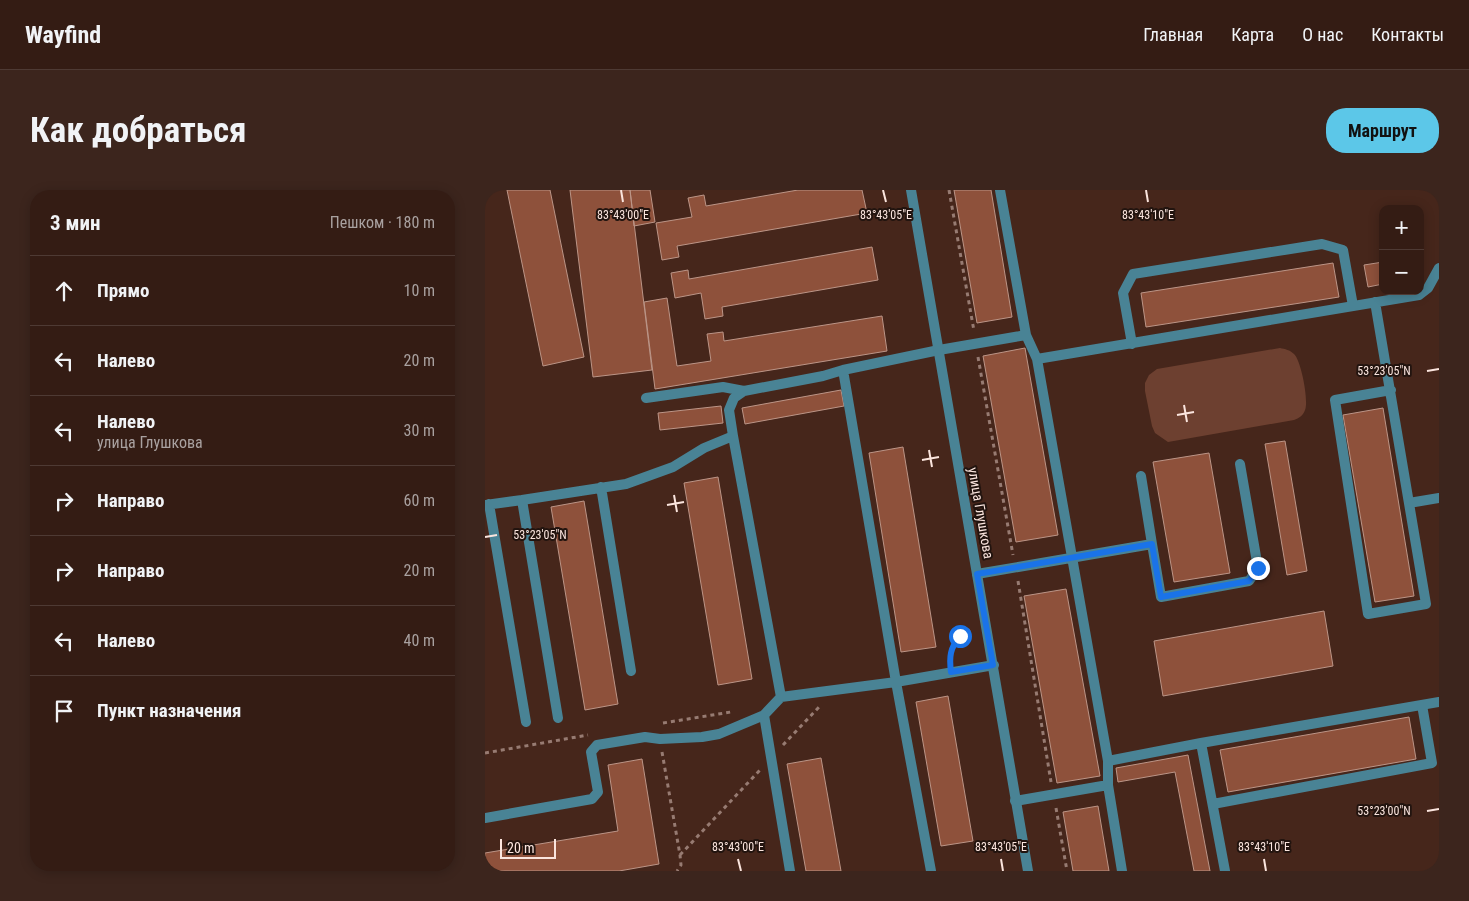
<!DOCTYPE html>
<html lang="ru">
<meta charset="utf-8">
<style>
:root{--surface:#341c14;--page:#3c251d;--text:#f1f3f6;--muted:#a9a1a0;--line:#4e3a34;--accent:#5cc7e8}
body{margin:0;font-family:"Roboto Condensed",sans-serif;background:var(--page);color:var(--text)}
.controls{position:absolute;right:15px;top:15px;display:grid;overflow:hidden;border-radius:10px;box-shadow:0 2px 12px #0003}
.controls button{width:45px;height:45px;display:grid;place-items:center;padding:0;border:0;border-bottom:1px solid var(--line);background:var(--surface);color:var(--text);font:25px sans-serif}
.scale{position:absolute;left:15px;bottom:12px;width:56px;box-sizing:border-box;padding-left:5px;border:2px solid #fbe5de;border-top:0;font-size:14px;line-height:18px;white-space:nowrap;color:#fbe5de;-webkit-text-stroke:4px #22140f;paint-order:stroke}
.stop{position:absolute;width:15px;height:15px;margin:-11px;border:4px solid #1a73e8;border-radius:50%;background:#fff}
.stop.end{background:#1a73e8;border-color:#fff;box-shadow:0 1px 5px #0008}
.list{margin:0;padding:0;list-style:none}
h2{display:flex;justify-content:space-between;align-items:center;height:65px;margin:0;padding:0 20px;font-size:21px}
h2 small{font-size:16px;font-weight:400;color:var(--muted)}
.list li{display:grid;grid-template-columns:32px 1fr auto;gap:15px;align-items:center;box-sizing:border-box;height:70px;padding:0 20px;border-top:1px solid var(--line)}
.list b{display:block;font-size:19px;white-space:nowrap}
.list p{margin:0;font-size:16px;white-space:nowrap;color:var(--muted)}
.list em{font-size:16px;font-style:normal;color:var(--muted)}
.icon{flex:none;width:28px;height:28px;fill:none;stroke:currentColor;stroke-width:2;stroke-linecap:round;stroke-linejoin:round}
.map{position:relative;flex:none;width:954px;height:681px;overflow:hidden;border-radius:20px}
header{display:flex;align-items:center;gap:30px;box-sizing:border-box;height:70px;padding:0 25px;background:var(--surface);border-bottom:1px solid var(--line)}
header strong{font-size:24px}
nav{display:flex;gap:28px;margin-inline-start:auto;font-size:18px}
.intro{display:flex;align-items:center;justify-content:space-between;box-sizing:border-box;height:120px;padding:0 30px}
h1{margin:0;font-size:35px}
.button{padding:12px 22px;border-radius:20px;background:var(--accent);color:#111;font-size:18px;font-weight:700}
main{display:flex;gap:30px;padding:0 30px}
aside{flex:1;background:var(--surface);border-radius:20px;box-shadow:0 2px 12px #0003}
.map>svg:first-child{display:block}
</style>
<header>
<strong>Wayfind</strong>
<nav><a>Главная</a><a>Карта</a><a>О нас</a><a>Контакты</a></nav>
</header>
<div class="intro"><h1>Как добраться</h1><a class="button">Маршрут</a></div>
<main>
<aside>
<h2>3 мин<small>Пешком · 180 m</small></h2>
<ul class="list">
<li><svg class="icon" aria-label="ahead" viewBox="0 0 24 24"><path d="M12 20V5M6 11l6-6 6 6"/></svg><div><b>Прямо</b></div><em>10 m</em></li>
<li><svg class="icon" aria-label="left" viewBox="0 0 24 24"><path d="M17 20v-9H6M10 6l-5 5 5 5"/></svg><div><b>Налево</b></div><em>20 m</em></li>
<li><svg class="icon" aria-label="left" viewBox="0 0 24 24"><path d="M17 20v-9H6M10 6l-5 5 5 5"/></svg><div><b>Налево</b><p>улица Глушкова</p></div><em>30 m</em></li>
<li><svg class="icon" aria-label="right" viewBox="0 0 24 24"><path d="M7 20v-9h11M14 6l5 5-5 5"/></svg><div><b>Направо</b></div><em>60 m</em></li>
<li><svg class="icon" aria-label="right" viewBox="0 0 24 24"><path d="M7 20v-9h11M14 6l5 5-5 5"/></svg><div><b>Направо</b></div><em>20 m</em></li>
<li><svg class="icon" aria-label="left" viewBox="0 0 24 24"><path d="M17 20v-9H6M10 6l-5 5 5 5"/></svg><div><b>Налево</b></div><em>40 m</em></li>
<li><svg class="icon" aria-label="arrive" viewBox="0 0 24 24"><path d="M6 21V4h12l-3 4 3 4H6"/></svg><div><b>Пункт назначения</b></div></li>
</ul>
</aside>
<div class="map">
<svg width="954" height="681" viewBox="0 0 954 681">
<rect width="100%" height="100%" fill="#46261b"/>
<path fill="#6d4030" d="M795 158C800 159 805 160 809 164 816 170 824 211 820 220 818 226 814 228 809 230L683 252 670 243 667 236 660 201V193L664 185 672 179Z"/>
<path fill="#8e513b" stroke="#bc9587" d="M22 0H65L99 167 58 176Z
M85 0H145L167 180 108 187Z
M145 0H165L170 32 149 36Z
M313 0H377L382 23 192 56 194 67 177 70 171 33 207 27 203 8 219 5 221 16Z
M469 0H506L527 127 492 133Z
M387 57 393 90 237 117 238 126 220 129 216 103 190 108 186 83 203 80 204 89Z
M898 72V94L883 97 879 75Z
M848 73 854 107 661 137 656 103Z
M182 108 192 176 226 171 222 144 238 142 239 151 397 126 402 161 170 199 159 112Z
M540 158 573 345 531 352 498 166Z
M356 200 359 216 260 234 257 218Z
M236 216 238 233 175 240 173 223Z
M898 218 929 406 890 412 858 225Z
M800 251 822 381 802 385 780 254Z
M418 257 451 457 416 462 384 263Z
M724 263 745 383 689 392 668 272Z
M233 287 267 489 233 495 199 293Z
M99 311 133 514 100 520 66 317Z
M581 399 615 586 572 593 539 406Z
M839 421 848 476 678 506 669 451Z
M463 506 488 651 456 656 431 512Z
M924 527 931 569 743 602 735 560Z
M703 565 725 681H709L690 582 633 592 631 578Z
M336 568 356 681H321L302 574Z
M157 569 174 674 134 681H0V663L133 641 123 575Z
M613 616 624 681H588L578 622Z"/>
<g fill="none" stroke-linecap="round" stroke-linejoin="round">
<path stroke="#977b72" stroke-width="3" stroke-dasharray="4 4" stroke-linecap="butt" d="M464 0 489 141
M493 167 528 365
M533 391 566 592
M465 468C465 455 474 447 485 440
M178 533 246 522
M298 555 335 516
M177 562 195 665 196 675 192 681
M0 563 103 545
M571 618 582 681
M195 665 275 580"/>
<path stroke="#498395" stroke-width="10" d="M515 0 541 145
M890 112 941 414 883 424 850 210 906 200
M647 154 638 103 648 84 837 54 858 60 868 116
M552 169 623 571V595L637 681
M358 180 411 492 446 681
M161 208 238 197 259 201
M248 246 296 507
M656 286 667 354
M116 297 146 481
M37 310 141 294 188 277 219 258 248 246 244 220 249 208 259 201 338 186 358 180 454 160 541 145 552 169 934 105 943 98 954 78
M924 313 954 308
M4 314 41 532
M0 315 37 310 73 528
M492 384 667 354 676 407 764 391 773 378 755 274
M716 553 740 681
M623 571 716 553 954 512
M530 611 623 595
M728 614 947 573 937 515
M0 628 107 609 113 602 106 562 112 555 160 547 175 549 217 547 234 544 279 525
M305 681 279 525 296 507 411 492 509 475"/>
<path stroke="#498395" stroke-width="10" d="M426 0 543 681"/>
</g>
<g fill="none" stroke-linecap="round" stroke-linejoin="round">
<path stroke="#1a73e8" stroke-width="6" d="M475 446C465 458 464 467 466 482L508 475 492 384 667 354 676 407 764 391 773 378"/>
</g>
<path fill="none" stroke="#fbe5de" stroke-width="2" d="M136 0 138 12M398 0 401 12M661 0 663 12M942 181 954 179M699 215 702 232M692 225 709 222M444 260 447 277M437 270 454 267M189 305 192 322M182 315 199 312M0 347 12 345M942 621 954 619M253 669 256 681M516 669 518 681M779 669 781 681"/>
<g text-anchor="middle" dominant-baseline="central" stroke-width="4" stroke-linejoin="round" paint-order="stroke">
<g font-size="14" fill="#fbe5de" stroke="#22140f">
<text transform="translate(496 323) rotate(80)">улица Глушкова</text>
</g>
</g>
<g font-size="12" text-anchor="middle" fill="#fbe5de" stroke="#22140f" stroke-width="4" stroke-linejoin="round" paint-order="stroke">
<text x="138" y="29">83°43'00"E</text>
<text x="663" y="29">83°43'10"E</text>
<text x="401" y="29">83°43'05"E</text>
<text x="899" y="185">53°23'05"N</text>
<text x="55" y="349">53°23'05"N</text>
<text x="899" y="625">53°23'00"N</text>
<text x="253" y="661">83°43'00"E</text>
<text x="516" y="661">83°43'05"E</text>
<text x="779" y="661">83°43'10"E</text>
</g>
</svg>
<div class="controls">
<button>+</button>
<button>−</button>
</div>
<div class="scale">20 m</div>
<div class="stop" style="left:475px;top:446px"></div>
<div class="stop end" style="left:773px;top:378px"></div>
</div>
</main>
